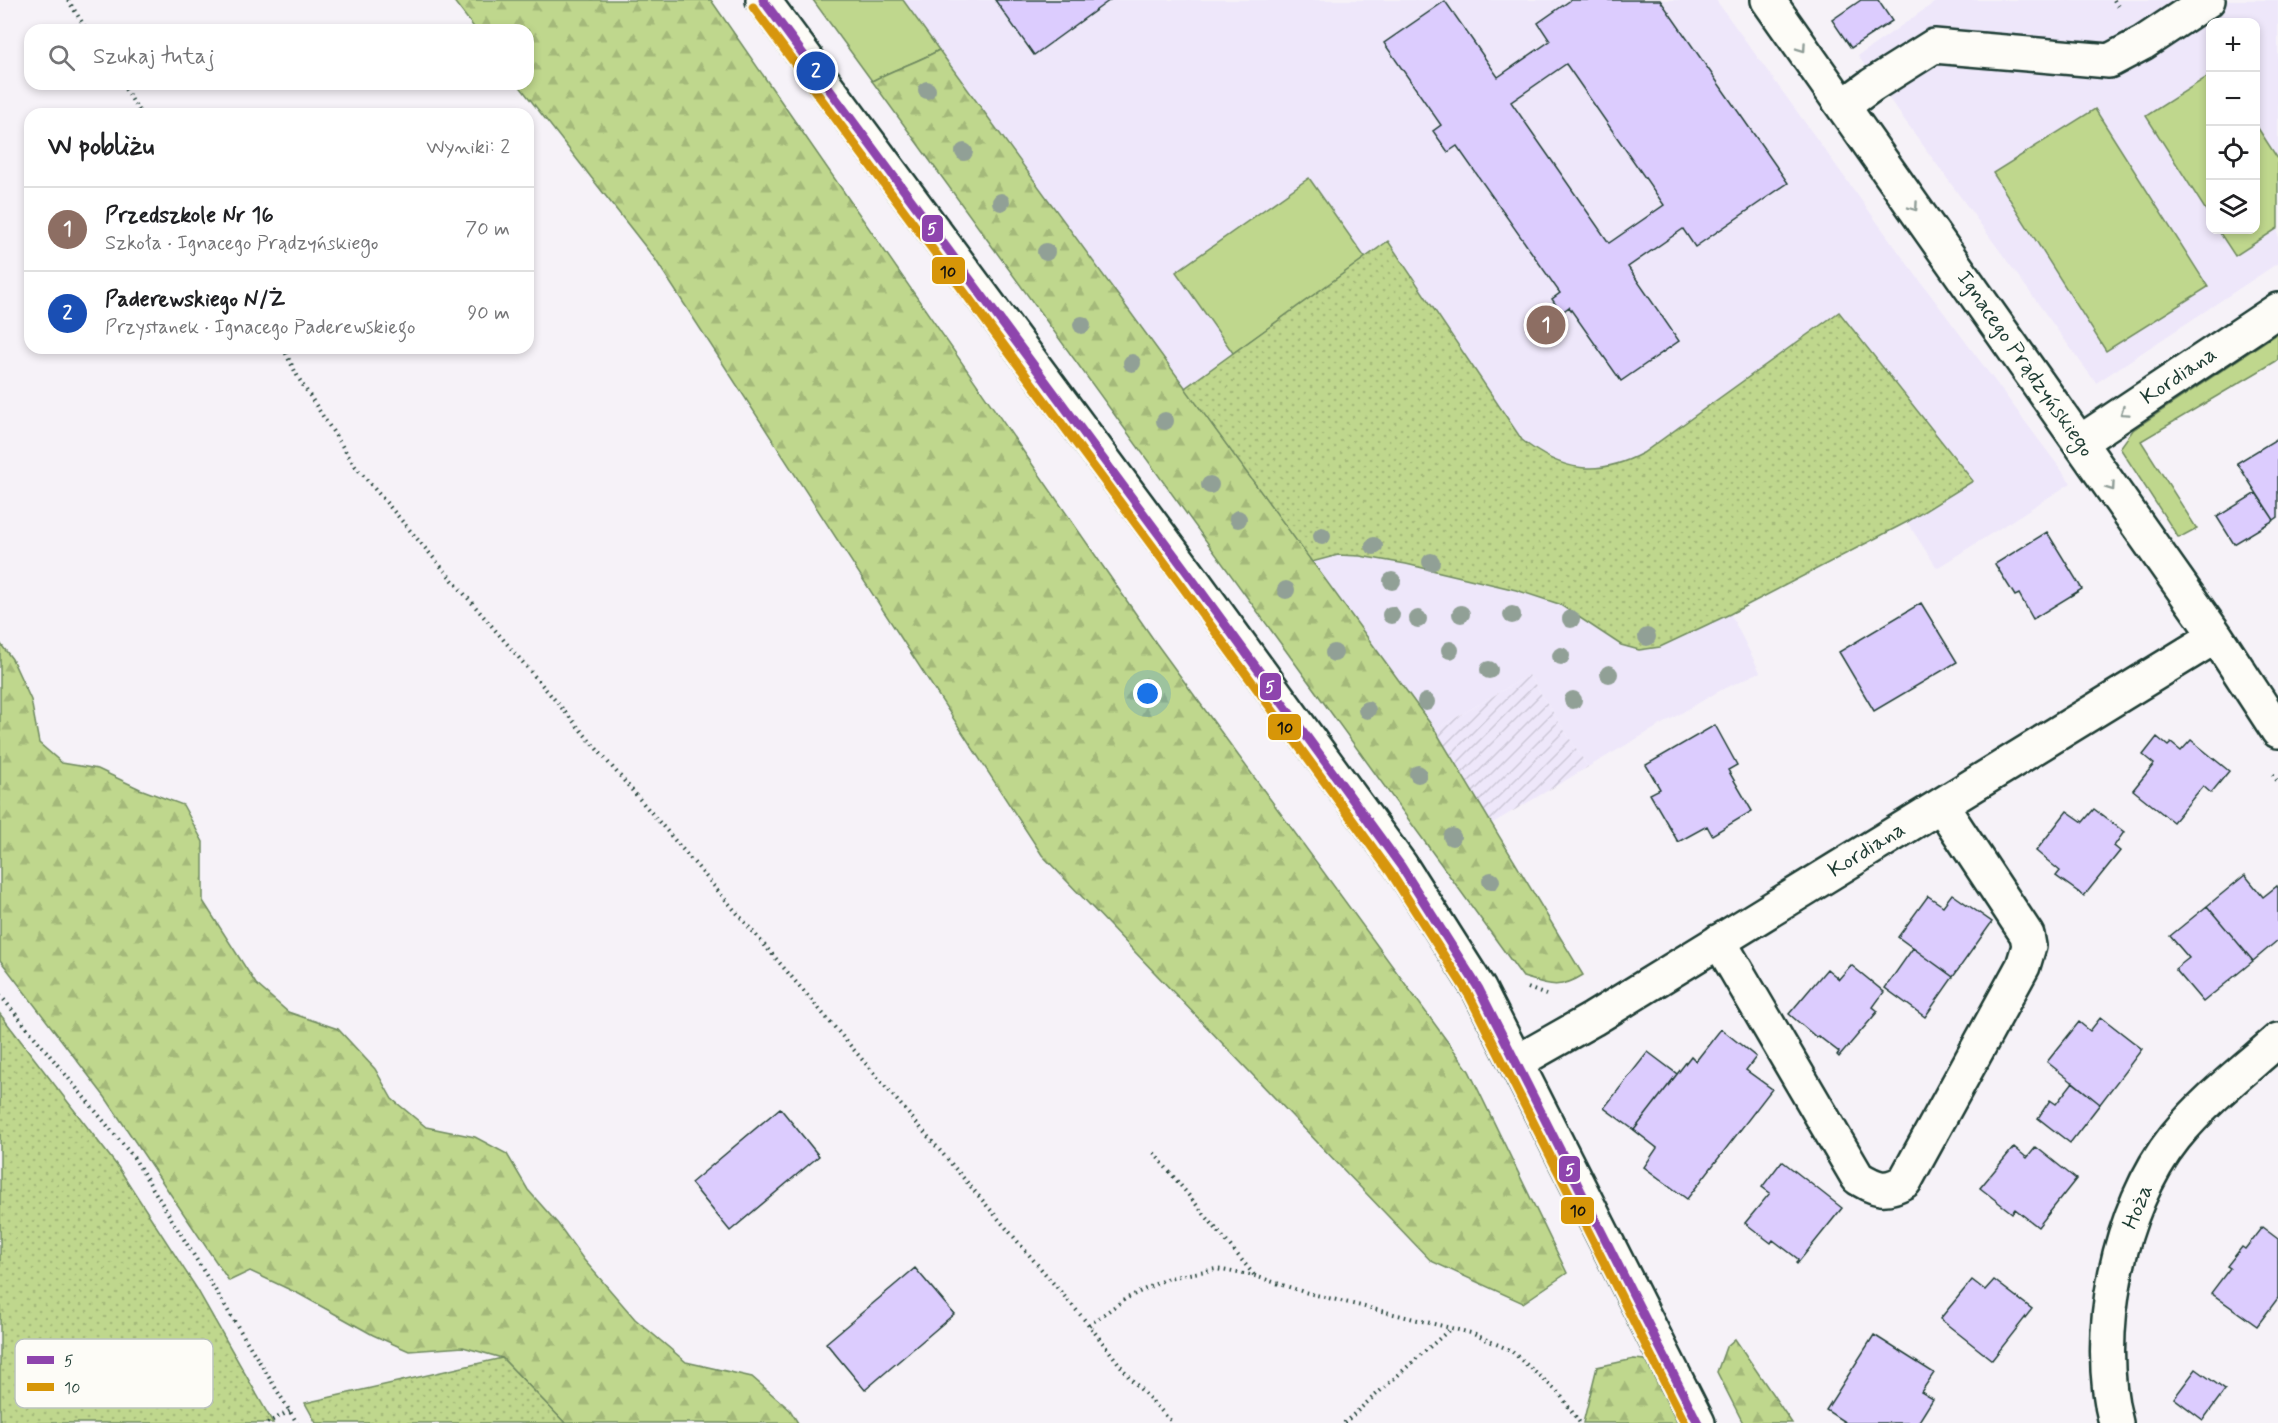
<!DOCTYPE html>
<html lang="pl">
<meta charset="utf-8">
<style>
:root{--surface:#fff;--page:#f6f6f6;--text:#202124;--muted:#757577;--line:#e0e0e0;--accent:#1a73e8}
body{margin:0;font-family:Mynerve,sans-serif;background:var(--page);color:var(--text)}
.controls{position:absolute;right:18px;top:18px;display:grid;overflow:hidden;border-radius:12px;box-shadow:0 3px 9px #0003}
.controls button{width:54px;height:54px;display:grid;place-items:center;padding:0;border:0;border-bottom:2px solid var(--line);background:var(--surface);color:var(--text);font:30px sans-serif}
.you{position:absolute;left:1148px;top:694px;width:21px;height:21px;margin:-15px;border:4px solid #fff;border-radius:50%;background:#1a73e8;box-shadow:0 0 0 9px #1a73e833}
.badge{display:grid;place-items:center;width:39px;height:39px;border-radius:50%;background:var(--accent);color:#fff;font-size:20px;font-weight:700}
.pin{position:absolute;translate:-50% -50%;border:3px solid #fff;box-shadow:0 2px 6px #0006}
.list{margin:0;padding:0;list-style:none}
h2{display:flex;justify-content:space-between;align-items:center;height:78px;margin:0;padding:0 24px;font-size:26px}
h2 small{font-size:20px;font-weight:400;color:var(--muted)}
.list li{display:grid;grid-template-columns:39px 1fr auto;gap:18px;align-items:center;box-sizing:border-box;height:84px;padding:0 24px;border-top:2px solid var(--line)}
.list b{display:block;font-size:22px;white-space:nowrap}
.list p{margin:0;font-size:20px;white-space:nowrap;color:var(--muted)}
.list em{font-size:20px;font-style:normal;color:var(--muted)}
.icon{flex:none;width:33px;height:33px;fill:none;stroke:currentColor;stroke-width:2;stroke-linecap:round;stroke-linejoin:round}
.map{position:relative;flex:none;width:2278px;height:1423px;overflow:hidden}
.search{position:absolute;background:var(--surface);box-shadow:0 3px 9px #0003;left:24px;top:24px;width:510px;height:66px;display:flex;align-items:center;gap:15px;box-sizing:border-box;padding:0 21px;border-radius:18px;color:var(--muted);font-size:22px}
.panel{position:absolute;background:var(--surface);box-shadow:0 3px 9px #0003;left:24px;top:108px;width:510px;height:246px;border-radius:18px}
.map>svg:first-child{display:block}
</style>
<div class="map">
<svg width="2278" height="1423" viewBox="0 0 2278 1423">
<defs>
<pattern id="industrial-furrows" width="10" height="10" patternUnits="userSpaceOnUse" patternTransform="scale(1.5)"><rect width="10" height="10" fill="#eee7fa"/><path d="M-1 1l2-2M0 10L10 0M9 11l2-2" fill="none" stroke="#ccc7d7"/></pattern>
<pattern id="forest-firs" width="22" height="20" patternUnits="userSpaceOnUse" patternTransform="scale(1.5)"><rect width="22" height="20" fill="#bfd78d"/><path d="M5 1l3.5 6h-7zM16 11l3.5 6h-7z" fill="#a4b97a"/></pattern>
<pattern id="park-dots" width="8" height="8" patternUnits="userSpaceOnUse" patternTransform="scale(1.5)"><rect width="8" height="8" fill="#bfd78d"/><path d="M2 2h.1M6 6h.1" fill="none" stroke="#a4b97a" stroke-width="1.8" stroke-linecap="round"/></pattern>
</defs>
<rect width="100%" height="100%" fill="#f6f2f8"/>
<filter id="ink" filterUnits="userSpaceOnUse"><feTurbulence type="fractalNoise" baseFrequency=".0167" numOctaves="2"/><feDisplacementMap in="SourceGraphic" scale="12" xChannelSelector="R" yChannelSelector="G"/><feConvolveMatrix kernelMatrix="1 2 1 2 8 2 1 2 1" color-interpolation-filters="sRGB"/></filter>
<g filter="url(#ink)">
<path fill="#eee7fa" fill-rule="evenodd" d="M903 0H1716L1906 262 2071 483 1937 568 1907 522 1730 613 1760 672 1721 690 1588 767 1529 675 1435 730Z
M1938 0H2278V263L2096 383 1858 56ZM2210 22H2256V230H2210Z"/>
<path fill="url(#industrial-furrows)" d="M1529 675 1588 767 1491 824 1435 730Z"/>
<path fill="#bfd78d" stroke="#6f8a60" stroke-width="1.5" d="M813 0H903L939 50C918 62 894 69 872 81Z
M2210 75V217L2146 116Z
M2095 109 2208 287 2106 351 1993 173Z
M2256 125 2278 159V228L2235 256 2218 230H2256Z
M1309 178 1366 259 1233 353 1176 272Z
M2278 333V360L2141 441 2197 529 2184 536 2178 537 2120 448 2133 430Z"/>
<path fill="url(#forest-firs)" stroke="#6f8a60" stroke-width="1.5" d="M453 0H711L1156 643 1469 1071 1567 1273 1523 1303 1431 1261 1042 855 655 259 518 84H528V30H476Z
M939 50 1435 730 1583 975C1559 990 1549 985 1523 977L872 81C894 69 918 62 939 50Z
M0 643 12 659 31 700 39 743 62 763 98 769 140 789 183 805 203 842V901L256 984 288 1012 338 1029 375 1069 392 1099 426 1127 475 1137 507 1154 528 1190 558 1224 584 1260 635 1319 686 1362 752 1377 790 1410 798 1423H565L502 1358 463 1347 409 1351 373 1335 299 1294 250 1271 229 1281 105 1097 0 960Z
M1735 1339 1792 1423H1743L1717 1372 1726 1347Z
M1634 1359 1667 1362 1697 1423H1583L1597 1367Z"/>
<path fill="url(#park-dots)" stroke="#6f8a60" stroke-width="1.5" d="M1388 241 1522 440C1562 472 1598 477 1643 453L1839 312 1973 481 1907 522 1730 614 1660 647 1639 650 1621 645 1559 604 1516 590 1406 564 1360 556 1338 555 1312 562 1185 388Z
M0 1014 118 1167 197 1289 273 1423H0Z
M502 1358 565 1423H316L305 1403Z"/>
<path fill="#dcccfe" stroke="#1f3d34" stroke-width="1.5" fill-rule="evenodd" d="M995 0H1110L1034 55Z
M1571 0H1660L1788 183 1695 247 1683 229 1628 267 1679 341 1621 381 1569 307 1561 313 1552 299 1560 293 1457 146 1448 152 1433 131 1441 125 1384 43 1445 1 1498 77 1550 41 1538 23ZM1566 64 1664 205 1609 243 1511 102Z
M1861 0H1878L1892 21 1851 48 1832 20Z
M2278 438V517L2274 520 2237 463Z
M2256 493 2274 520 2234 544 2217 517Z
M2047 532 2082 589 2033 619 2019 594 2015 596 1995 564Z
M1921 603 1957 662 1874 711 1839 652Z
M1715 725 1737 765 1728 770 1752 811 1712 835 1707 826 1678 842 1650 794 1660 789 1646 765Z
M2157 737 2168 746 2171 743 2181 751 2191 740 2229 771 2211 793 2203 786 2173 822 2133 790 2154 764 2143 755Z
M2094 809 2124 832 2114 846 2120 851 2084 896 2056 876 2060 871 2036 851 2067 811 2083 822Z
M2245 875 2263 897 2277 886 2278 888V940L2253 961 2207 906Z
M1952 894 1992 922 1953 977 1898 937 1928 896 1943 906Z
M2207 906 2253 961 2203 1002 2175 969 2189 958 2170 936Z
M1913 948 1953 977 1925 1017 1885 988Z
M1851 965 1884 992 1873 1007 1878 1011 1839 1057 1837 1055 1839 1052 1818 1036 1816 1037 1789 1014 1827 969 1839 979Z
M2101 1017 2142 1049 2100 1104 2047 1062 2079 1022 2090 1031Z
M1721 1029 1756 1057 1746 1070 1772 1089 1687 1199 1644 1167 1657 1148 1634 1130 1691 1056 1696 1061Z
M1648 1052 1677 1074 1634 1130 1604 1108Z
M2073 1082 2100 1104 2070 1143 2038 1118 2050 1100 2056 1104Z
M780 1108 819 1156 730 1231 691 1183Z
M2014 1147 2027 1158 2036 1147 2076 1179 2038 1227 2015 1209 2012 1213 1980 1188Z
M1782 1161 1842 1208 1797 1264 1796 1263 1798 1259 1773 1240 1771 1243 1745 1223 1770 1193 1762 1187Z
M2262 1227 2278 1239V1298L2257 1326 2211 1293 2230 1268 2227 1266 2242 1247 2245 1249Z
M915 1268 954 1314 865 1390 826 1343Z
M1972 1280 1985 1290 1994 1280 2032 1309 1992 1360 1940 1319Z
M1874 1335 1934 1373 1921 1392 1933 1399 1918 1423H1846L1826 1410Z
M2196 1369 2225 1390 2203 1420 2174 1398Z"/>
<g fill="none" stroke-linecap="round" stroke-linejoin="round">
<g stroke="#1f3d34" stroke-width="38">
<path id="minor" d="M763 0 1192 579 1401 866 1479 989 1698 1423
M1768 0 2216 636 2278 731
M1843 106 1872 85 1934 46 2109 61 2143 43 2208 0
M2080 442 2278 310
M1719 941 1858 1178C1877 1189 1885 1193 1905 1181L2023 966 2029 946 2027 935 1941 805
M1517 1062 1593 1019 2216 636
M2116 1423C2093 1335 2118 1208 2175 1137 2204 1101 2243 1071 2278 1040"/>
</g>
<path stroke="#1f3d34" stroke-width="4" stroke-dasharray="1.5 4.5" stroke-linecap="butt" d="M68 0 87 30
M2114 0 2119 8
M122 84 141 114
M283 348 299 379 355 466 1089 1325 1130 1378 1173 1423
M2273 774 2278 782
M1528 988 1546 995
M0 995 134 1158 297 1423
M1154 1153 1254 1275
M1089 1325 1125 1299 1168 1278 1216 1269 1255 1276 1304 1292 1471 1333 1510 1350 1559 1393 1580 1423
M267 1423 290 1411
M1344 1423 1450 1329"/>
<use href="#minor" stroke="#fdfcf7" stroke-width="33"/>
<g stroke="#fdfcf7" stroke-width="14">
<path id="bus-1" d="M763 0 1192 579 1401 866 1479 989 1698 1423"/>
</g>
<g stroke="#fdfcf7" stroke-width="14">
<path id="bus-2" d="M753 7 1182 586 1391 873 1469 995 1685 1423"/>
</g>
<use href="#bus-1" stroke="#8e44ad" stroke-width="9"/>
<use href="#bus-2" stroke="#d79608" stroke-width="9"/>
</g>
<g fill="#91a096">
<circle cx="927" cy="90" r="9"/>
<circle cx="964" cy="152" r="9"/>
<circle cx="1001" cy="202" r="9"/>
<circle cx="1046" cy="252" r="9"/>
<circle cx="1082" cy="325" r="9"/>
<circle cx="1132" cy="363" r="9"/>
<circle cx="1165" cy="421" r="9"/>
<circle cx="1210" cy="485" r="9"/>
<circle cx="1238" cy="519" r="9"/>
<circle cx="1322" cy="536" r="9"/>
<circle cx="1374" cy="546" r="9"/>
<circle cx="1431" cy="562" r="9"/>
<circle cx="1392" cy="581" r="9"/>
<circle cx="1286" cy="590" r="9"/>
<circle cx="1461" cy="614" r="9"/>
<circle cx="1391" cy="615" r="9"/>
<circle cx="1512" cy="615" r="9"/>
<circle cx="1418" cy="619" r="9"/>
<circle cx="1571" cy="619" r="9"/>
<circle cx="1647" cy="637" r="9"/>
<circle cx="1450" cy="650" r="9"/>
<circle cx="1334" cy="653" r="9"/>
<circle cx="1561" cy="656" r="9"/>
<circle cx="1489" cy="670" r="9"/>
<circle cx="1609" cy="674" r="9"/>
<circle cx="1573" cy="700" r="9"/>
<circle cx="1426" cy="702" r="9"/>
<circle cx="1367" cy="710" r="9"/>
<circle cx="1418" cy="774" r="9"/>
<circle cx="1452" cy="837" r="9"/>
<circle cx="1491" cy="881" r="9"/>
</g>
<defs><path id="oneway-chevron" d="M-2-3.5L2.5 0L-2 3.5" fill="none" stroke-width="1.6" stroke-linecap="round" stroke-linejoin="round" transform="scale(1.5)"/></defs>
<g stroke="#8e9c96">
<use href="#oneway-chevron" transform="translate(1802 48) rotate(55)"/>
<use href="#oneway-chevron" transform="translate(1914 207) rotate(55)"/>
<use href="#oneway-chevron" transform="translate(2124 412) rotate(146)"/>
<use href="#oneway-chevron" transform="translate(2111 487) rotate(55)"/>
</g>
</g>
<g text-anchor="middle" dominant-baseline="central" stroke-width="6" stroke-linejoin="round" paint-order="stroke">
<g font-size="22" fill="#1f3d34" stroke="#fdfcf7">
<text transform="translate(2025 364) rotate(55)">Ignacego Prądzyńskiego</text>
<text transform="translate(2179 376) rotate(-34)">Kordiana</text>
<text transform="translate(1867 850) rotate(-32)">Kordiana</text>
<text transform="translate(2138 1207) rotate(-68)">Hoża</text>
</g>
</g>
<rect x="15" y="1339" width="198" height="69" rx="9" fill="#fdfcf7" stroke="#bac3bc" stroke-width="1.5"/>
<rect x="27" y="1356" width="27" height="8" fill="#8e44ad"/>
<rect x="27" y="1383" width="27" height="8" fill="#d79608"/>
<g font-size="16" fill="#1f3d34">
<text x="64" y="1366">5</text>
<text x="64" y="1393">10</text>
</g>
<g stroke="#fdfcf7" stroke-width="2">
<rect x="921" y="214" width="23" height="29" rx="6" fill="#8e44ad"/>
<rect x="931" y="256" width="35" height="29" rx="6" fill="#d79608"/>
<rect x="1259" y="672" width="23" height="29" rx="6" fill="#8e44ad"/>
<rect x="1267" y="713" width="35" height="28" rx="6" fill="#d79608"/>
<rect x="1558" y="1155" width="23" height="28" rx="6" fill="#8e44ad"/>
<rect x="1560" y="1196" width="35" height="29" rx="6" fill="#d79608"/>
</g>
<g font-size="16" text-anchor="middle" font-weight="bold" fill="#fff">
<text x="932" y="234">5</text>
<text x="1270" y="692">5</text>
<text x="1570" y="1175">5</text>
</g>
<g font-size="16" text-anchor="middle" font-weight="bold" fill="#111">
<text x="948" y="277">10</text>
<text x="1285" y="733">10</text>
<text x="1578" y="1216">10</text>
</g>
</svg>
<div class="controls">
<button>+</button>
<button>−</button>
<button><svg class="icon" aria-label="locate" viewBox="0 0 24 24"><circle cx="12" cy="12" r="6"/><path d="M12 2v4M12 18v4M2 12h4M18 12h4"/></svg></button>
<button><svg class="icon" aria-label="layers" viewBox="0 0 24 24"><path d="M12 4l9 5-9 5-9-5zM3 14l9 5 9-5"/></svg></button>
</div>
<div class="you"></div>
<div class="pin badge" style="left:1546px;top:325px;background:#8d6e63">1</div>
<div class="pin badge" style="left:816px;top:71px;background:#1a4fb4">2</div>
<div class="search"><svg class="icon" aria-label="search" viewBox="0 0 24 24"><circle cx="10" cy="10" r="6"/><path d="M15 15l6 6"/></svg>Szukaj tutaj</div>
<section class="panel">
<h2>W pobliżu<small>Wyniki: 2</small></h2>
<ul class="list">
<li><span class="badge" style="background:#8d6e63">1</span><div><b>Przedszkole Nr 16</b><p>Szkoła · Ignacego Prądzyńskiego</p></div><em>70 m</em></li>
<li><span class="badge" style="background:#1a4fb4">2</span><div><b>Paderewskiego N/Ż</b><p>Przystanek · Ignacego Paderewskiego</p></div><em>90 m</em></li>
</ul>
</section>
</div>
